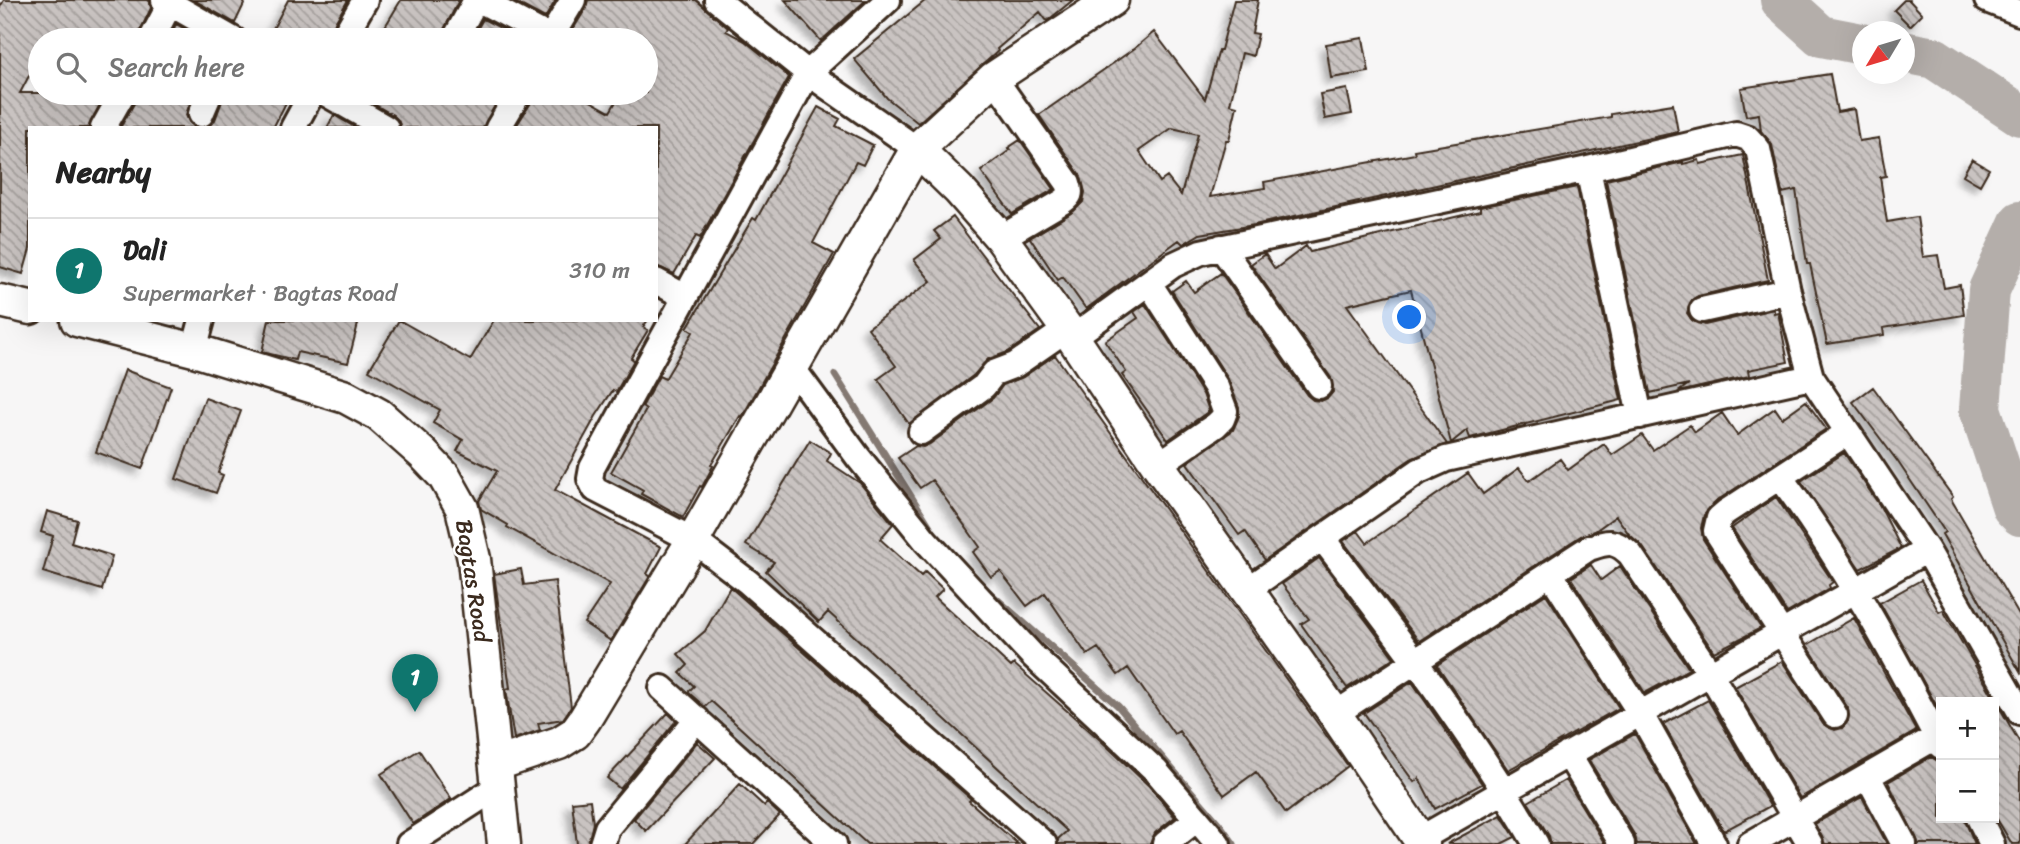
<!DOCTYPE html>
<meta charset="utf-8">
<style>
:root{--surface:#fff;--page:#f6f6f6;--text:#222;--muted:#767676;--line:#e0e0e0;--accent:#0f766e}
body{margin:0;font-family:Sriracha,sans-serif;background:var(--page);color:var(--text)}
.controls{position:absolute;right:21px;bottom:21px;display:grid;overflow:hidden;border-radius:0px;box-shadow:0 7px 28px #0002}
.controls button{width:63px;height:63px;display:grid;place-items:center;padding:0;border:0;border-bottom:2px solid var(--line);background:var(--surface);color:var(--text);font:35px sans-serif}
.compass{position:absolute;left:1852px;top:21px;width:63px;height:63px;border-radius:50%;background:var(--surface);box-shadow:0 7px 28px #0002;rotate:232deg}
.you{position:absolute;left:1410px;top:318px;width:24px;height:24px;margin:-18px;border:5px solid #fff;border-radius:50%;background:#1a73e8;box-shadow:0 0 0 10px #1a73e833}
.badge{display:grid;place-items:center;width:46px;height:46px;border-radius:50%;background:var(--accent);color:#fff;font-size:23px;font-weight:700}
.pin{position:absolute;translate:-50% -58px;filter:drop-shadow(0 2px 4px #0008)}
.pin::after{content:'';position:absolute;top:37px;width:24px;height:21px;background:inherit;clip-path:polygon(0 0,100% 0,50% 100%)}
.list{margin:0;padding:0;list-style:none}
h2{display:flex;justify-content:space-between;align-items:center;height:91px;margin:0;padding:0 28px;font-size:30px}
h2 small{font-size:23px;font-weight:400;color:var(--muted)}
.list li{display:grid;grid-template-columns:46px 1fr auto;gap:21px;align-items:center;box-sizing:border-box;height:105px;padding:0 28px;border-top:2px solid var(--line)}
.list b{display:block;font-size:26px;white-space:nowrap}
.list p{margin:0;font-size:23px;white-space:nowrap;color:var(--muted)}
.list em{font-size:23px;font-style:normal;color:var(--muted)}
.icon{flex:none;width:38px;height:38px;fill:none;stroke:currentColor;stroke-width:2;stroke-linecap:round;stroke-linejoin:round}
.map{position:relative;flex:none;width:2020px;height:844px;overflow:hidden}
.search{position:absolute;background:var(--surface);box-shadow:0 7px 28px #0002;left:28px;top:28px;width:630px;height:77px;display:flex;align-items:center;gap:18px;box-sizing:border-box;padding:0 24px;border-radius:38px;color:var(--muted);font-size:26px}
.panel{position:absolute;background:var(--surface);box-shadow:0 7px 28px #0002;left:28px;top:126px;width:630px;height:196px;border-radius:0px}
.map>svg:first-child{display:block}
</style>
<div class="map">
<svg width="2020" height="844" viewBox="0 0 2020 844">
<defs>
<pattern id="building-back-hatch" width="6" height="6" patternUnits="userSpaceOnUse" patternTransform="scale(1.75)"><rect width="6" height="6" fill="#c9c3c1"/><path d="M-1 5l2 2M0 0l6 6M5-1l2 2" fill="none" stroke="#a49f9c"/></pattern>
<filter id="shadow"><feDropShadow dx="-6" dy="6" stdDeviation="3.5" flood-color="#0004"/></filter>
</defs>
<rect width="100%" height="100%" fill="#f7f6f6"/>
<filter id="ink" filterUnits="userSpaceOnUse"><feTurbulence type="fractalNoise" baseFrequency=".0143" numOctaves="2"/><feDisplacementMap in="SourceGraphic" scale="14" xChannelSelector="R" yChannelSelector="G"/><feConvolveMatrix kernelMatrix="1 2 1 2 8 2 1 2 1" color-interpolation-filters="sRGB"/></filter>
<g filter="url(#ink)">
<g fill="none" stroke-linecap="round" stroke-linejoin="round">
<path stroke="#847972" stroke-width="7" d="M835 375 931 528
M988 591 1118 706 1221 826 1234 844"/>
<path stroke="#b4aeaa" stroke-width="42" d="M1781 0 1821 36 1862 44
M1904 52 1934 58 2020 115
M2020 222 1989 290 1980 409 2013 508 2020 515"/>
</g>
<path fill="url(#building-back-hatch)" stroke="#3b2a1e" stroke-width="2" fill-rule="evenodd" filter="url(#shadow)" d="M4 0H149L151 8 136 40H40V55L20 93H106L88 128H30V249L23 274 0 267V7Z
M194 0H246L235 23Z
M288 0H348L325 40H267Z
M401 0H459L439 40H377Z
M511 0H556L545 18Z
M588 0H696L728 28 726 31 745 41 789 77 700 238 696 236 674 274 656 266V128H515L532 101 534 93H576L610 112 621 93H646V40H570L569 36 586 8Z
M785 0H866L821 41Z
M926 0H1073L1047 21 1040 12 997 49 998 51 918 123 887 98 854 59Z
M1234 0H1258L1252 33 1258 34 1253 56 1242 53 1230 104 1237 106 1229 140H1226L1210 197 1265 188 1264 182 1415 154 1414 150 1611 117V114L1673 104 1678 132 1254 225 1200 234 1183 244 1179 240 1086 309 1063 277 1058 280 1030 238 1074 211 1083 202 1085 192 1080 175 1039 115 1135 48 1154 32 1205 99 1219 50H1221ZM1172 128 1198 134 1181 195 1167 177 1160 182 1139 151Z
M1904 0H1909L1922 14 1910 26 1894 10Z
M483 19 524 40H471Z
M176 24 204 40H168Z
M1363 38 1369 72 1331 78 1326 44Z
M1830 74 1837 112 1854 109 1859 141 1879 138 1886 176 1880 177 1887 222 1917 217 1923 257 1938 255 1944 288 1960 285 1964 315 1883 328 1884 335 1827 344 1810 264H1807L1796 190 1782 193 1772 145 1761 131 1759 114 1746 116 1741 88Z
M1347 89 1352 114 1325 119 1320 94Z
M138 93H194L186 115 189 122 196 128H120L136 100Z
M225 93H291L273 128H206L215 120Z
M354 93H502L483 128H401L398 120 393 115Z
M818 107 840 119 836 126 873 145 863 165 856 162 813 243 834 254 742 417 740 416 711 465 713 466 702 487 700 486 683 517 641 494 643 490 611 472 646 410 642 407 659 376 665 379 693 332 687 328 753 218 756 220Z
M334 115 356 128H327Z
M1020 140 1054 189 1012 214 981 171 1010 150 1008 148Z
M1743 155 1768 280 1698 296 1692 300 1687 313 1692 320 1705 325 1774 309V313L1778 312 1788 362 1748 370 1749 376 1678 392 1689 384 1650 393 1606 180 1683 162V164L1699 160 1700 164Z
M1972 159 1989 169 1980 185 1963 175Z
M1577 187 1621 400 1470 438 1467 430 1451 443 1411 290 1347 305 1447 444 1411 459 1265 560 1245 531 1239 535 1187 463 1233 430 1239 416V407L1228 379 1172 291 1186 281 1194 292 1221 273 1307 395 1313 400 1321 401 1328 398 1333 392 1331 378 1251 264 1265 254 1275 269 1306 246 1310 252 1480 211V207Z
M953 217 1040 330 1008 352 988 359 974 375 909 424 878 379 896 366 868 328 931 281 914 260 941 239 934 231Z
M1145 304 1203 394 1209 411 1168 440 1122 375 1126 372 1105 341 1138 318 1134 312Z
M269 320H359L348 363 297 352 295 360 262 352Z
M399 320 470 360 494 320H648L643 327 648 330 631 358 634 360 616 392 613 390 596 416 555 490 661 547 647 574 650 576 611 641 584 623 610 584 507 527 508 525 481 509 479 501 497 471 457 451 463 440 433 423 440 410 369 370Z
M1055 355 1348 766 1286 813 1256 772 1224 795 1179 731 1174 734 1128 668 1118 675 1098 648 1087 655 1045 593 1027 606 1000 571 991 577 973 552 980 547 932 480 920 488 898 458 916 446 923 447 930 444 993 398 1003 385 1023 377Z
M125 370 171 387 142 469 96 452Z
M1873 387 1953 497 1951 499 2020 617V672L1942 534 1945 532 1898 462 1853 402Z
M205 398 241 411 218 473 223 475 216 493 176 479Z
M1806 401 1826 429 1718 500 1704 515 1701 528 1703 539 1761 628 1714 652 1642 546 1629 534 1616 516 1595 531 1581 536 1419 641 1343 541 1358 531 1367 543 1468 473 1483 494 1519 468 1529 481 1560 459 1568 470 1604 444 1612 455 1642 435 1653 450 1690 425 1695 432 1722 413 1737 435 1775 408 1782 418Z
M810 440 831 453 827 461 860 483 893 524 880 539 921 576 925 572 943 589 935 597 1011 667 1014 664 1099 739 1149 786 1175 817 1155 833 1150 844H1058V839L1067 831 828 612 819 622 766 571 774 562 746 545Z
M1844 453 1880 506 1901 548 1860 569 1801 481Z
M1776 497 1833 582 1829 585 1830 588 1787 613 1732 528Z
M47 511 77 520 71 543 112 556 102 590 43 572 53 536 41 532Z
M1319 558 1394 658 1347 688 1301 624 1309 619 1282 584Z
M1591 565 1601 580 1620 566 1689 669 1645 693 1571 578Z
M521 569 524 585 555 581 571 707 563 719 538 723 540 730 514 739 506 689 510 688 494 574Z
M1921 580 1939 612 1943 610 2020 743V844H2012L1994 814V702H1941V714L1880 603Z
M730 587 971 799 969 801 1018 844H867L711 701 705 707 688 692 694 686 680 673 688 665 678 654 705 631Z
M1546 594 1619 708 1508 770 1437 665Z
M1854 618 1916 731 1800 798 1735 687 1782 661 1823 724 1835 730 1842 728 1848 721V708L1807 645Z
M1412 682 1482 784 1435 809 1419 778 1414 782 1364 713Z
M1708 700 1770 806 1724 831 1663 724Z
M668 713 676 721 620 789 607 778Z
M1635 734 1697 844H1637L1635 836 1589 760Z
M697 742 715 758 646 831 634 819Z
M419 750 451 799 413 824 381 774Z
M1931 757 1941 763V818H1964L1975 844H1919L1888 782Z
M1566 780 1605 844H1551L1549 836 1528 802Z
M740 784 764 806 767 803 780 815 753 844H685Z
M1862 797 1887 844H1825L1815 824Z
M590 800 593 823 588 844H577L572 802Z
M1501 815 1515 837 1501 844H1447Z"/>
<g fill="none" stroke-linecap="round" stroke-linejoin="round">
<g stroke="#3b2a1e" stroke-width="30">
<path id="minor" d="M164 0 234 40
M479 0 555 40
M717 0 808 73 917 149
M888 0 808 73 613 429 592 468 590 479 595 489 693 540 748 582 1044 844
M1987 0 2020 13
M151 40 172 0
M342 40 365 0
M454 40 476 0
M549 40 573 0
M994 78 1068 183C1072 194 1070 196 1062 202L1001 238
M325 93 386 128
M201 114 210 93
M103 128 123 93
M293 128 312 93
M498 128 519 93
M1588 169 1640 416
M1221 247 1319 386
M656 281 685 297
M1149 283 1216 387 1225 411 1222 419 1216 425 1158 465
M1702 310 1788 291
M1072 338 1173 265 1201 252 1588 169 1736 134 1748 138 1758 149 1788 291 1811 377 1927 550 2020 712
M194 350 202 320
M791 366 858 457 926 541 1032 655 1156 771 1218 844
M921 432 984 386 994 373 1015 365 1067 329
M1780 477C1843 561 1893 654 1941 746
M1322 538C1398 637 1474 736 1536 844
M1550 573 1640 713 1714 844
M1247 590 1419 471 1446 459 1811 377
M662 688 834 844
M1335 714 1589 548C1608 542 1614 539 1630 554L1710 673 1810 844
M1835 715 1716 531 1719 518 1726 512 1847 433
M1568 754 1622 844
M1868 777 1904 844
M1979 818 1992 844
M1420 839 1927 550
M409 844 499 786
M602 844 607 828 697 719
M1165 844 1197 819
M1750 844 1941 734"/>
</g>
<g stroke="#3b2a1e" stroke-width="37">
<path id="tertiary" d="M917 149 959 190 1001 238 1067 329 1158 465 1335 714 1423 844
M0 301 30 308
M77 320 194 350 346 397 379 415 423 454 444 476 462 508 474 559 504 844
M497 764 559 743 575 733 585 719 693 540 917 149 994 78 1112 0"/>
</g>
<use href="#minor" stroke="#fff" stroke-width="24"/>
<use href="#tertiary" stroke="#fff" stroke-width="32"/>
</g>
</g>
<g text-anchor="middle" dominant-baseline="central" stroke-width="5" stroke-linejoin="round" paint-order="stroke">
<g font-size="23" fill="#3b2a1e" stroke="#fff">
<text transform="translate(473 581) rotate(81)">Bagtas Road</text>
</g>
</g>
</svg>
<div class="controls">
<button>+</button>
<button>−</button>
</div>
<svg class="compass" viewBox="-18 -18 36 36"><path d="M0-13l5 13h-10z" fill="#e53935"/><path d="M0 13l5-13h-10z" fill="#767676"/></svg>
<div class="you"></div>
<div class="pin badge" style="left:415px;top:712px">1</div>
<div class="search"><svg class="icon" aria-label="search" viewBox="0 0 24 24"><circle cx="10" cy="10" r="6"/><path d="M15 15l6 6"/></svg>Search here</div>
<section class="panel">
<h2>Nearby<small></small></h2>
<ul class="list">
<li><span class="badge">1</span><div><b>Dali</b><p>Supermarket · Bagtas Road</p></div><em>310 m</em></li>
</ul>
</section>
</div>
